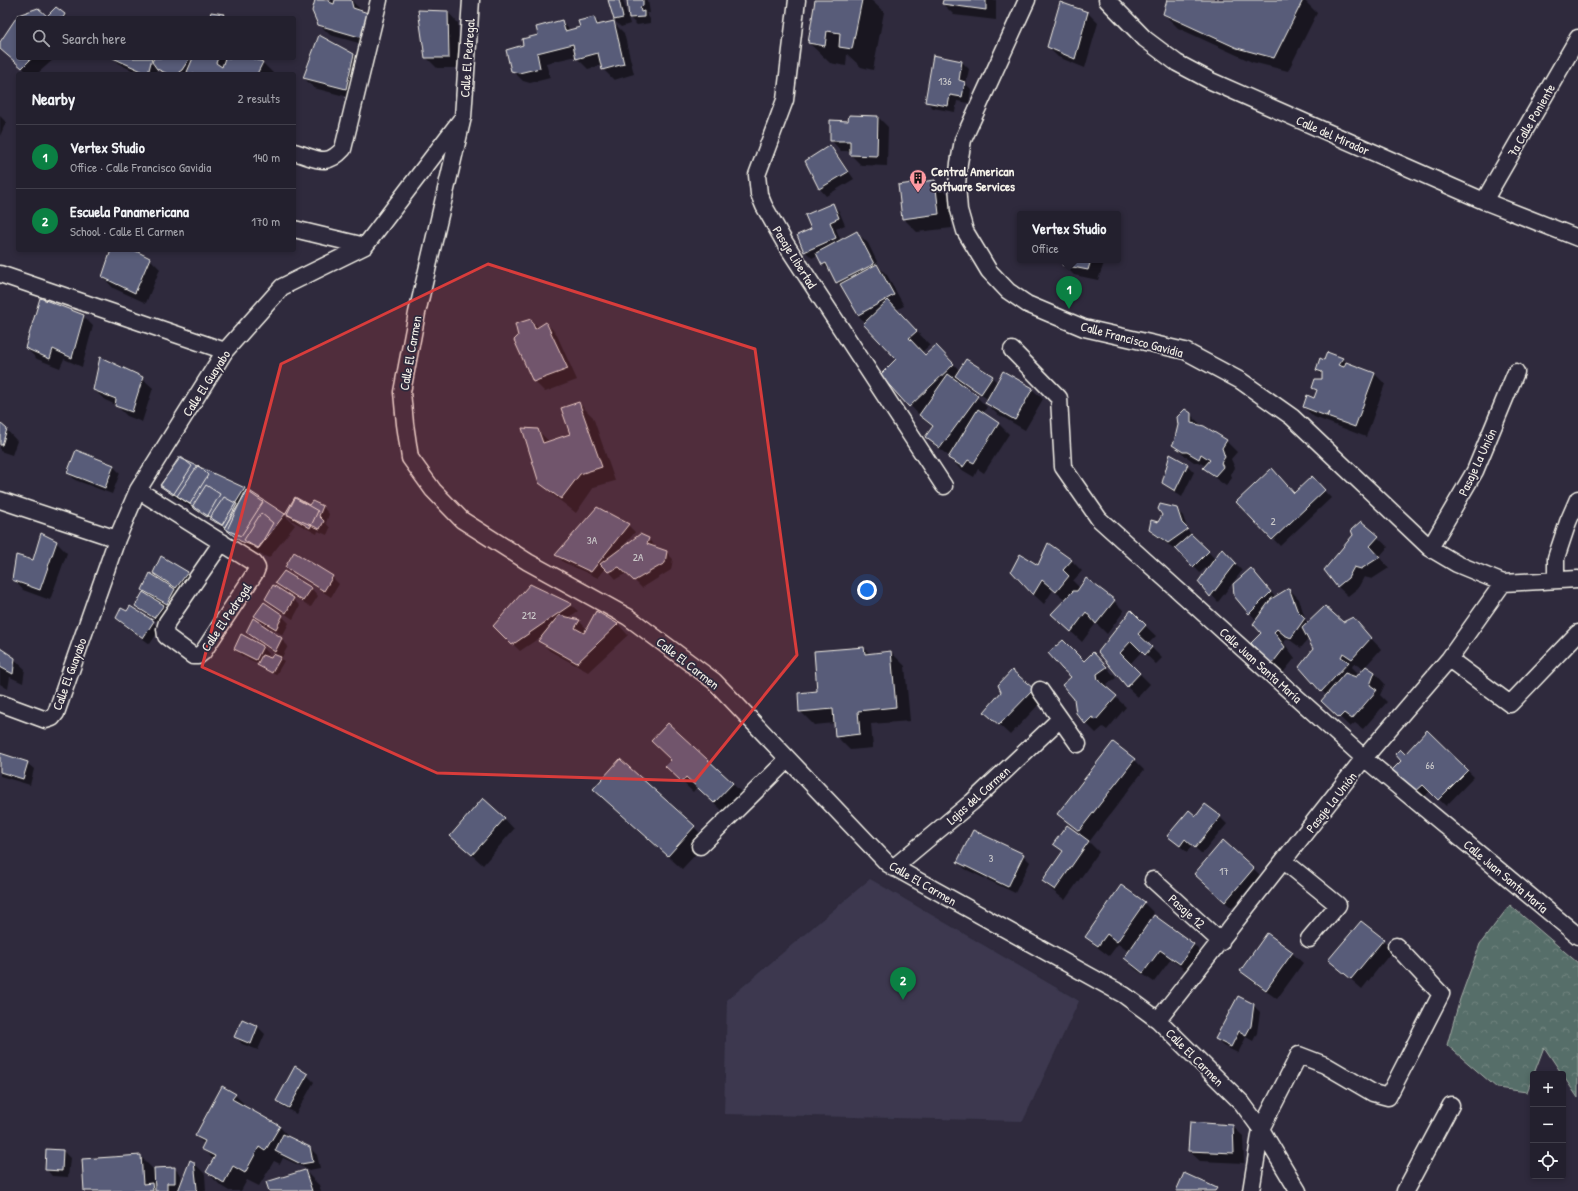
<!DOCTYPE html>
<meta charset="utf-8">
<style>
:root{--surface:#23202e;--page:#2f2d3a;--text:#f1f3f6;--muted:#a3a3aa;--line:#403e4a;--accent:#0b8043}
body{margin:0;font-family:"Patrick Hand",sans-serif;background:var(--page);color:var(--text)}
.controls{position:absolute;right:12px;bottom:12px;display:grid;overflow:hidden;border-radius:4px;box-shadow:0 2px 6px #0003}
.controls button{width:36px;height:36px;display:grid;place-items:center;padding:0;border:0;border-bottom:1px solid var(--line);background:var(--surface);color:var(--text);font:20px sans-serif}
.you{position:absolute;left:867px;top:590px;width:14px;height:14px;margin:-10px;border:3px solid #fff;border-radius:50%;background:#1a73e8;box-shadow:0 0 0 6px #1a73e833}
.badge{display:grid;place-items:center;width:26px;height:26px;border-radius:50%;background:var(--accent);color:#fff;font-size:13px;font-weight:700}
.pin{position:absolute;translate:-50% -33px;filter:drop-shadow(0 1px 2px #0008)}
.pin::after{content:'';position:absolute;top:21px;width:14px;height:12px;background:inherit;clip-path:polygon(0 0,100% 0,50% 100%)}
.popup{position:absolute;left:1017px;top:211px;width:104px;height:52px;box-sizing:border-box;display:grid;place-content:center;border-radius:4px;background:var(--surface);filter:drop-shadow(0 1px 3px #0005);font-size:13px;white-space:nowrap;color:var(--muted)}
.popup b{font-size:15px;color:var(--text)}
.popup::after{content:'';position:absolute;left:50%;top:100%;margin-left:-8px;border:8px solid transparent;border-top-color:var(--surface)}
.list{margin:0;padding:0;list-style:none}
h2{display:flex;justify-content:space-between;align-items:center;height:52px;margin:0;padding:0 16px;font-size:17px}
h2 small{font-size:13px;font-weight:400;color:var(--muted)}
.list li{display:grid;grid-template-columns:26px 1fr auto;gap:12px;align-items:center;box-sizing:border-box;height:64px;padding:0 16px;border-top:1px solid var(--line)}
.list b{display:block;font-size:15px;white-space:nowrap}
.list p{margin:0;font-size:13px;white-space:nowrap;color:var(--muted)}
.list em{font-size:13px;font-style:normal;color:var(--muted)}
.icon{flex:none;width:22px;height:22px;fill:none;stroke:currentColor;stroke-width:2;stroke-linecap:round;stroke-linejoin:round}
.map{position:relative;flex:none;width:1578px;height:1191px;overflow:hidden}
.search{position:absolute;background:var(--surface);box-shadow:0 2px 6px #0003;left:16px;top:16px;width:280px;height:44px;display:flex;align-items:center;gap:10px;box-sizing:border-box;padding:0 14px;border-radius:4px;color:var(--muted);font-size:15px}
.panel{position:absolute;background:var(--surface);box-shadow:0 2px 6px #0003;left:16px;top:72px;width:280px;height:180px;border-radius:4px}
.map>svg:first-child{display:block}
</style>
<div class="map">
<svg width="1578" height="1191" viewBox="0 0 1578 1191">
<defs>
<pattern id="forest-crowns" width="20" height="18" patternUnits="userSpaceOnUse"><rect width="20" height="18" fill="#576e69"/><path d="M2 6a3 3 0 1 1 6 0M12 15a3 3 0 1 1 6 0" fill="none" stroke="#70837e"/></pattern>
</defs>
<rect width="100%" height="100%" fill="#2f2a3d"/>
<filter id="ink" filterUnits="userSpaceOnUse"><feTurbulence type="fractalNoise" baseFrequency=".025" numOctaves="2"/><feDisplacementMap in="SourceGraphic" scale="8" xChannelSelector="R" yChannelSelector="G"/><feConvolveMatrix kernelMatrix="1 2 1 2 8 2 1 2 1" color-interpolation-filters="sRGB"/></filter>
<g filter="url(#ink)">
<path fill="#3c394f" d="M870 879 1079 1001 1023 1121 724 1114 727 1000Z"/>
<path fill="url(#forest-crowns)" stroke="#a6b0a8" d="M1510 905 1578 963V1098L1544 1047 1527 1092 1497 1088 1447 1045 1460 999 1480 944Z"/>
<path fill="#0007" fill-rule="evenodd" d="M316 0H333L336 3V0H351L361 10 373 47 330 35 319 24Z
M609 0H623L630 24 621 27 614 20Z
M628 0H648L650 13H646L650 19V23L637 25 630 18Z
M816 0H871L884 12 873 70 861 67 847 54 846 66 830 63 809 43Z
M944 0H996V20L954 15 943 4Z
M1168 0H1304L1317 13 1288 71 1252 62 1178 28 1164 14Z
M448 12 458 23 459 68H437L426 57Z
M1087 12 1098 23 1085 68 1058 57 1048 47Z
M64 14 68 18H18V58H55L37 74H29L0 48V44L19 16 47 17Z
M594 18 601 25 613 22 624 33 634 74 614 80 603 69 602 65 588 69 577 58V56L546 63 550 78 530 83 523 81 512 70 525 46 539 36 562 22 570 30 581 27Z
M320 37 354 55 364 65 356 99 314 88 304 78Z
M934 57 962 62 969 69 966 84 971 89 969 103 957 101 955 112 933 108 926 101Z
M114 58H190L189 60 192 63 194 58H248L263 63 274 74H163L157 68 156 74H140L121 65Z
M0 116 6 122 0 136Z
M878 117 888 127 887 166 861 165 851 155V151H841L831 140 849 122Z
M829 146 836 153 854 179 826 196 820 189 807 161Z
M935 181 949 195 952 228 917 232 903 218Z
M833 205 839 211 845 225 836 229 841 241 857 233 868 243 880 268 887 275 904 306 896 310 930 345 922 352 926 356 950 360 960 371 992 377 998 383 1032 389 1043 399 1025 430 997 414 986 403 989 400 963 383 961 385 977 397 987 407 983 414 998 423 1009 434 984 473 978 469 974 477 959 468 950 457 937 447 926 437 933 427 924 420 881 375 897 359 858 315 846 291 837 282 832 273 823 264 818 255 812 258 805 251 812 230Z
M112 250H132L149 258 160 269 146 303 113 288 103 277Z
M1066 260H1105L1098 280 1074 275 1064 265Z
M83 316 93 326 82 367 64 359 60 368 37 359 26 348Z
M531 320 539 328 546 323 556 333 577 380 545 392 534 381Z
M1327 353 1343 359 1347 363 1375 374 1385 384 1366 437 1314 417 1304 407 1315 399 1318 392 1313 388 1323 380V376L1317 370 1324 361Z
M142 378 153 388 142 422 127 416 116 405 105 400 94 390Z
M579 403 593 417 615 481 594 487 576 513 554 496 540 482 537 430 550 442 571 434Z
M1190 414 1201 425V427L1226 441 1237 452 1231 459 1235 468 1231 474 1232 478 1226 486 1215 478 1205 468 1206 466 1198 462H1194L1184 455 1174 445Z
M0 423 17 441 12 455 0 451Z
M1187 465 1194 472 1182 497 1170 489 1163 482Z
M113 466 120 473 112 494 75 480 69 473Z
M1312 478 1331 498 1280 546 1238 502 1295 494Z
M161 485 244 488 220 526 171 495Z
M245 489 284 515 295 525 269 558 252 551 221 527Z
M312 503 323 507 329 514 326 523 330 528 327 535 318 531 317 534 293 521 286 514 309 507Z
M597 508 628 525 635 532 622 548 648 539 655 546V548L666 552 673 559 671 570 642 588 627 573 616 579 606 568 598 578 563 562 557 555Z
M1176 509 1183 516 1188 531 1215 559 1229 556 1242 571 1218 602 1200 582 1215 560 1200 573 1177 548 1175 549 1157 537 1150 530Z
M1361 522 1388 547 1379 557 1389 568 1372 579 1364 577 1358 588 1348 596 1338 587 1352 575 1351 574 1337 585 1354 535Z
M56 542 67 553 50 600 23 590 13 579Z
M1048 545 1072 561 1082 571 1073 581 1080 588 1114 601 1124 611 1107 634 1096 623 1082 642 1063 624 1066 600 1053 590 1044 604 1033 594 1039 567Z
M162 557 187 573 194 580 184 594 174 589 182 597 174 610 161 603 170 612 161 624 143 612 137 606 152 598 144 589 162 581 155 573Z
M287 567 332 577 339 584 331 597 294 573Z
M284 572 312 589 318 596 311 607 283 590 276 583Z
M1257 576 1276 598 1289 589 1299 599 1306 621 1309 623H1343L1352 618 1381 649 1365 667 1375 673 1385 684 1380 695 1387 702 1363 729 1355 723 1350 727 1323 701 1327 696 1322 691 1315 649 1309 638 1301 648 1287 638 1284 643 1295 658 1282 674 1253 643 1262 633 1256 620 1250 613ZM1354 663 1365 669 1356 679 1354 678 1358 673 1352 667Z
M530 585 571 605 578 611 568 618 579 621 587 629 596 613 618 624 628 635 588 672 550 651 540 641 545 634 520 651 494 626Z
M267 599H293L300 606 293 619 273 606Z
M1131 612 1156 636 1148 644 1162 658 1156 664 1142 651 1130 664 1150 684 1138 697 1127 687 1099 652Z
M256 616H282L289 623 283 635 262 623Z
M117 618 153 622 160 629 150 644 124 625Z
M247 631 281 639 288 646 281 659 284 661 276 675 262 668 259 664 242 656 235 649 263 647 269 654 267 658 271 659 274 655 281 658 254 638Z
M864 648 870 654 891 652 905 666 910 721 871 724 873 748 850 750 836 736 835 723 814 725 800 711 818 692Z
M0 649 14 659 25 669 23 683 10 677 8 689 0 684Z
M1083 662 1104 664 1116 678 1107 684 1108 690 1126 707 1107 730 1103 727 1096 733 1086 723 1072 678Z
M1012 672 1043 700 1010 735 996 722 1002 692Z
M1428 732 1474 777 1446 806 1430 791 1423 798 1394 770 1402 761 1405 755Z
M0 754 27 763 34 769 30 785 0 776Z
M672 760 732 783 743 794 725 813 697 787 693 792 677 777Z
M1134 760 1144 770 1089 842 1099 852 1065 900 1053 891 1043 881 1063 852 1055 844 1081 834 1058 814Z
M609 803 694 827 708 841 682 869Z
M1196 817H1220L1227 824 1202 854 1192 845 1187 852 1168 836Z
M504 818 514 829 483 865 451 836Z
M1023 855 1030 862 1015 893 965 869 958 862Z
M1253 868 1260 875 1232 908 1202 881Z
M1144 903 1154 913 1143 929 1145 930 1155 916 1194 945 1204 955 1190 974 1171 959 1154 982 1135 969 1125 958 1129 952 1118 944 1109 956 1097 947 1086 937Z
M1383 940 1393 950 1362 989 1329 960Z
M1292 953 1303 963 1277 999 1252 981 1242 971Z
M1253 1005 1260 1012 1257 1033 1253 1041 1246 1037 1238 1053 1223 1046 1216 1039Z
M243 1021 258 1027 265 1034 258 1050 242 1044 236 1037Z
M307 1075 314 1082 296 1114 284 1107 277 1100Z
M235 1095 249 1109 279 1126 291 1139 310 1148 317 1155 320 1168 309 1170 283 1158 280 1164 274 1161 259 1186 247 1180 241 1191H229L221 1186 207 1172 214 1160 202 1148 204 1144 196 1136Z
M1232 1126 1243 1136 1244 1163 1200 1161 1189 1151Z
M63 1151 70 1158 68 1177 52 1176 46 1169Z
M140 1156 155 1171 174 1168 181 1175V1185L194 1163 205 1174 206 1191H179L180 1189 173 1190V1191H85Z
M305 1171 319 1185 321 1191H270Z"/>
<path fill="#595c79" stroke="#f4f1e8" d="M315 0H330L329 2 334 4 335 0H351L353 8 368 13 363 38 318 25 312 11Z
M608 0H619L623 18 614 20Z
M627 0H643V6L640 7 641 12 644 11V17L629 18Z
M815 0H862L852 49 839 47 840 33 827 31 825 46 808 43Z
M943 0H986V10L942 4Z
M1167 0H1303L1274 58 1237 48 1163 14Z
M1060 2 1088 12 1075 59 1047 47Z
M56 7 65 14 63 18H18V58H32L22 68 0 49V42L18 15 38 8 47 16Z
M418 10 448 11 449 58H425Z
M211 12 224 14 222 18H209Z
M594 17 597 25 614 21 624 64 602 70 598 53 576 59 573 44 537 53 540 68 519 73 511 71 506 50 523 45 522 39 538 35 536 27 562 20 565 31 580 27 578 21Z
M319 35 354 54 346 89 303 78Z
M933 55 962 61 959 80 965 82 962 97 950 95 948 106 925 102Z
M113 58H152L148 74Z
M154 58H188L189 59 182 70 179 72 180 74H168L157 69 152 62Z
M193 58H218L216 63 222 67 225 58H251L263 62 257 74H189L187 72Z
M849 115 878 116 877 156 850 155V141H830V120L848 121Z
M830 145 848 172 819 189 805 161Z
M935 180 939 214 902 219 898 185Z
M833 203 839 218 830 222 836 238 804 252 797 235 811 229 805 215Z
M857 231 874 264 836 283 826 263 822 265 816 253Z
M111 250H134L150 258 135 293 102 277Z
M1065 260H1091L1088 270 1062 265Z
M877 264 894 295 858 315 840 284Z
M40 298 84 315 72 358 53 349 50 359 25 348Z
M888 300 917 331 909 338 925 355 936 345 954 364 909 407 880 375 896 359 863 324Z
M531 319 535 329 546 322 568 369 533 382 514 340 518 336 515 324Z
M1327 352 1343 358 1338 365 1344 367 1346 362 1375 373 1355 427 1327 417 1329 412 1326 416 1303 407 1307 395 1314 398 1317 390 1312 388 1315 379H1322V372L1316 370 1320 358 1324 360Z
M100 357 143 377 132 412 115 406 116 399 93 390Z
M966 359 993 376 981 394 955 376Z
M1003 371 1033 388 1015 420 985 403Z
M948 374 978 396 940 448 925 437 933 426 919 415Z
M579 402 602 467 580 474 561 499 539 483 522 428 538 429 543 443 570 434 561 408Z
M978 409 999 423 974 463 968 460 963 467 948 458Z
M1185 409 1191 413V423L1204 426 1227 440 1222 448 1225 457 1221 463 1223 467 1215 476 1203 468 1210 460 1201 454 1199 459 1187 452H1183L1172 445 1174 442 1178 425 1177 417Z
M0 423 7 429 2 445H0Z
M76 450 114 465 105 488 67 473Z
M1170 454 1188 464 1175 491 1162 483Z
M180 456 192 466 173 495 160 486Z
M180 458 245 488 222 525 160 485Z
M198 465 208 475 190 504 177 496Z
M1272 468 1294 493 1312 476 1325 490 1272 540 1236 502Z
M206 485 220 494 207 517 192 507Z
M246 490 263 502 241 536 227 530Z
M248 490 285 514 259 548 240 541 224 528Z
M224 497 237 504 225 527 209 519Z
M295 497 309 505 312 501 323 506 319 516 324 521 320 529 285 514Z
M295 498 318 511 310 528 287 514Z
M1160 504 1177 508 1182 523 1188 529 1168 543 1149 530 1151 520 1158 522 1162 515 1158 509Z
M597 507 629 524 591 572 555 555Z
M261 513 273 523 258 549 244 540Z
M1361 521 1379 536 1370 546 1380 557 1361 569 1354 567 1348 578 1337 587 1324 570 1353 535 1351 530Z
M41 533 57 541 40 590 12 580 16 555 33 560Z
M640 534 649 538 647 544 667 551 665 563 634 581 619 567 608 572 600 564Z
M1191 534 1209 551 1193 567 1175 548Z
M1048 543 1072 560 1063 570 1069 576 1056 592 1042 580 1033 595 1011 571 1020 554 1038 565Z
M1222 548 1236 563 1210 597 1198 582Z
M294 552 333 576 324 591 285 567Z
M161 556 188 572 176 588 153 573Z
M1251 568 1271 592 1249 614 1234 596 1233 584Z
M284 571 312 588 303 601 275 583Z
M150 573 175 589 167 604 142 590Z
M1086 578 1115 600 1096 624 1086 612 1071 632 1051 614 1073 591H1077Z
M530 584 572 604 512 645 493 626Z
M273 585 294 598 286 613 265 599Z
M1289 588 1297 610 1305 618 1291 638 1284 635 1277 629 1274 632 1285 647 1271 665 1251 643 1261 633 1253 624 1271 599Z
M143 592 164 605 154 618 135 606Z
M264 602 283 615 276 629 254 616Z
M130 606 154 621 143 638 116 618 121 608 127 611Z
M1325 606 1343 622 1353 617 1371 638 1352 659 1343 653 1341 657 1349 662 1321 692 1299 667 1313 649 1302 628Z
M1131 610 1146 625 1138 634 1152 647 1145 655 1131 641 1120 653 1140 673 1127 687 1098 652Z
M596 611 618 624 577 663 538 641 559 615 580 620 575 628 584 633Z
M253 618 282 638 275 652 246 632Z
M241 634 263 646 256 660 234 649Z
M1063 640 1084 661 1093 652 1107 667 1097 674 1098 680 1117 696 1096 720 1092 717 1085 724 1076 713 1074 699 1062 685 1071 677 1062 669 1048 653Z
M864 647 865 654 891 651 896 707 858 711 860 734 835 737 833 709 799 712 798 693 817 691 814 651Z
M0 648 15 658 13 674 0 667Z
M273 654 281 657 272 673 257 665 262 655 271 658Z
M1366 666 1375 672 1370 685 1377 690 1352 719 1344 713 1339 718 1321 701 1345 673 1356 677Z
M1012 670 1034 689 999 725 984 712 1001 692 998 685Z
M668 723 733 783 714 803 686 777 682 782 665 766 671 760 651 741Z
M1427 730 1468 770 1438 800 1423 785 1415 792 1392 770 1401 761 1395 754 1400 749 1405 754Z
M1113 742 1135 759 1079 831 1057 814Z
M0 753 28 762 23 779 0 772Z
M620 759 695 826 668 856 593 789Z
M483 798 505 818 472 855 450 836Z
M1205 804 1221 816 1195 848 1185 839 1180 846 1167 836 1189 810 1196 816Z
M1067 825 1089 841 1055 890 1042 881 1063 851 1053 844Z
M973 830 1024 854 1008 887 957 862Z
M1223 840 1254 868 1225 902 1194 874Z
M1121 885 1145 902 1117 942 1107 934 1098 946 1085 937Z
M1154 915 1194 944 1180 964 1160 950 1143 973 1124 958Z
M1361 921 1384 939 1351 979 1328 960Z
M1267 933 1293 952 1266 990 1240 971Z
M1238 996 1254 1004 1251 1026 1246 1035 1239 1031 1231 1047 1215 1039Z
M242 1019 258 1026 251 1044 234 1037Z
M295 1066 308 1074 289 1108 276 1101Z
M222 1086 236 1094 232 1099 280 1126 265 1151 259 1147 245 1173 233 1166 224 1183 206 1172 215 1156 201 1149 205 1141 195 1136Z
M1190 1122 1233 1125 1234 1153 1188 1151Z
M283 1134 310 1147 313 1162 301 1164 275 1151Z
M46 1149 63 1150 62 1171 45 1170Z
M141 1155 143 1184 152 1183 153 1191H84L82 1159Z
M190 1160 194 1162 197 1188 196 1191H178Z
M175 1167V1183H167V1191H155L154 1168Z
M305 1170 312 1191H269L266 1182Z
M1184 1173 1217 1188 1215 1191H1176Z"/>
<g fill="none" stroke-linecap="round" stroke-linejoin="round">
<g stroke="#f4f1e8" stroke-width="19">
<path id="minor" d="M471 0 463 117 417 313 402 392 405 424 410 458 433 490 462 520 528 562 628 617 714 681 888 864 1124 995 1158 1020 1242 1103 1261 1129 1298 1191
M797 0 785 100 757 175 759 194 764 206 785 243 944 486
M1027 0 963 140 959 163 957 185 959 210 965 231 989 271 1008 291 1027 304 1084 328 1185 351 1241 381 1292 417 1430 548 1457 564 1503 583 1578 579
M1107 0 1145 39 1177 63 1211 81 1484 201 1578 238
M294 152C316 158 326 168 343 149L379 0
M1484 201 1578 38
M294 229 365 246
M0 274 225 351
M1012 350 1059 398 1063 467 1099 519 1364 758 1578 936
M138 490 254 563 257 568 255 573 203 652 198 656H193L166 636 165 629 167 622 222 542
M0 500 117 539
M1430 548 1475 471 1516 372
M1556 580V558L1568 522 1578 499
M1449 659 1510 704 1578 633
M1040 690 1078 744
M0 703 46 720 52 718 56 713 117 539 138 490 225 351 282 287 365 246 460 121
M700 846 788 759
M1284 861 1338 905 1309 939
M893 868 972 802 1060 719
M1153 880 1221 942
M1158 1020 1364 758 1449 659 1503 583
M1251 1191 1261 1129 1299 1055 1325 1065 1373 1093 1388 1097 1441 994 1396 946
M1405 1191 1451 1105"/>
</g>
<use href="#minor" stroke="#2f2a3d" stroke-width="16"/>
</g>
</g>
<path fill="#d93c3b" fill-opacity="0.2" stroke="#d93c3b" stroke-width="3" stroke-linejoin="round" d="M488 264 755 349 797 655 695 781 437 773 202 667 281 364Z"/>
<defs>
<g id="building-pin" transform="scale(0.9)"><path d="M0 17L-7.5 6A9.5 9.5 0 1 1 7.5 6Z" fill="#ff9aa2" stroke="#2f2a3d"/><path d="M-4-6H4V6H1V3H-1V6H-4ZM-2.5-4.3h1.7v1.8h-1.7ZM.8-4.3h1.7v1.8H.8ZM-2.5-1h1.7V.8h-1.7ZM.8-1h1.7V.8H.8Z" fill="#111"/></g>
</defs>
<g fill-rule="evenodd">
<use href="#building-pin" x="918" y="178"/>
</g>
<g text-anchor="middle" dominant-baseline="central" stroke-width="3.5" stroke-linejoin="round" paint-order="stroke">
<g font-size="11" fill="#cdcccc">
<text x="945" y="81">136</text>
<text x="1273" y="521">2</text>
<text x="592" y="540">3A</text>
<text x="638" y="557">2A</text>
<text x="529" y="615">212</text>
<text x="1430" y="765">66</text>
<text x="991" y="858">3</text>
<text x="1224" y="871">17</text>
</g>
<g font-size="13" fill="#f4f1e8" stroke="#2f2a3d">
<text transform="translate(467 58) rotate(-86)">Calle El Pedregal</text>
<text transform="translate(1531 120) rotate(-60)">7a Calle Poniente</text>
<text transform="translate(1333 135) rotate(24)">Calle del Mirador</text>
<text transform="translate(795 257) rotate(58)">Pasaje Libertad</text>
<text transform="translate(1132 339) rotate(15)">Calle Francisco Gavidia</text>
<text transform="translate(410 353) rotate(-80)">Calle El Carmen</text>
<text transform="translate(206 383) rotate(-57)">Calle El Guayabo</text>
<text transform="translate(1477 462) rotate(-65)">Pasaje La Unión</text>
<text transform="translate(226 617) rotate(-56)">Calle El Pedregal</text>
<text transform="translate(688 663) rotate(38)">Calle El Carmen</text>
<text transform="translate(1261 665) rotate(42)">Calle Juan Santa María</text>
<text transform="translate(69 674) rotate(-70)">Calle El Guayabo</text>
<text transform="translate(978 795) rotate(-42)">Lajas del Carmen</text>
<text transform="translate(1331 802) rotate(-52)">Pasaje La Unión</text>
<text transform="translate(1506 876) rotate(40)">Calle Juan Santa María</text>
<text transform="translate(923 883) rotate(30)">Calle El Carmen</text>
<text transform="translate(1187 911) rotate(42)">Pasaje 12</text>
<text transform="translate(1195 1057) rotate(45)">Calle El Carmen</text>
</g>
<g font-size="13" font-weight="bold" fill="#f4f1e8" stroke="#2f2a3d" text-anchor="start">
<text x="931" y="171">Central American<tspan x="931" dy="15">Software Services</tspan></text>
</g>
</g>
</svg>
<div class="controls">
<button>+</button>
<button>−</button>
<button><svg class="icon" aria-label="locate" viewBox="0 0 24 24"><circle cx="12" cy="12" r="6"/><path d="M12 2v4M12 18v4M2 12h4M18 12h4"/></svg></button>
</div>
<div class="you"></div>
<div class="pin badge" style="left:1069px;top:309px">1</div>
<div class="popup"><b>Vertex Studio</b>Office</div>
<div class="pin badge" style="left:903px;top:1000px">2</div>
<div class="search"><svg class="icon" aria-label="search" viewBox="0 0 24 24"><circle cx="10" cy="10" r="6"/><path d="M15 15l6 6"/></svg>Search here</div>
<section class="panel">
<h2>Nearby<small>2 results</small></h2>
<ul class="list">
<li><span class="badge">1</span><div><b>Vertex Studio</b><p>Office · Calle Francisco Gavidia</p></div><em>140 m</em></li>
<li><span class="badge">2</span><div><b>Escuela Panamericana</b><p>School · Calle El Carmen</p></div><em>170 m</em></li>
</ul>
</section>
</div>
